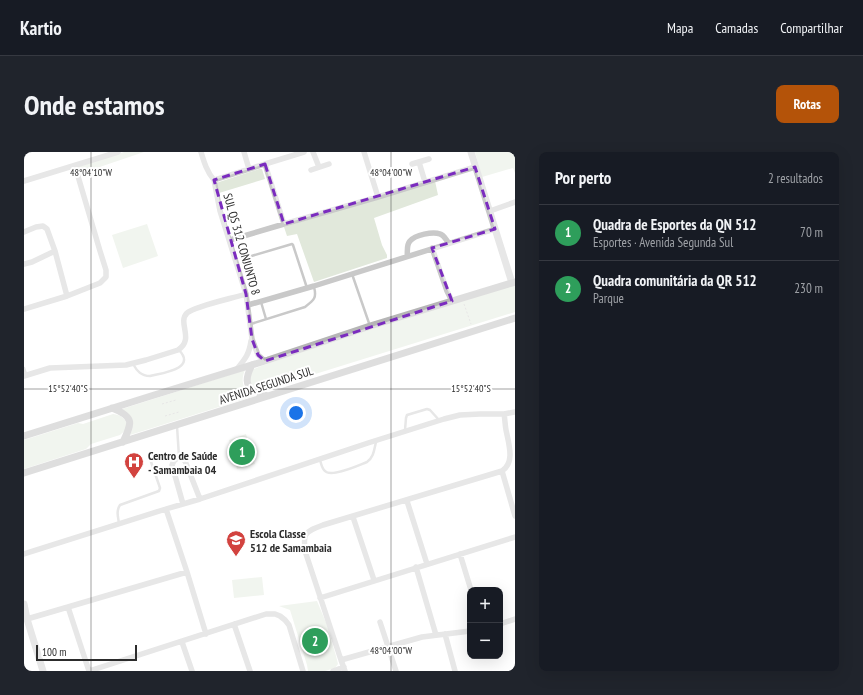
<!DOCTYPE html>
<html lang="pt">
<meta charset="utf-8">
<style>
:root{--surface:#171b24;--page:#20242c;--text:#f1f3f6;--muted:#9ea1a6;--line:#363941;--accent:#b45309}
body{margin:0;font-family:"PT Sans Narrow",sans-serif;background:var(--page);color:var(--text)}
.controls{position:absolute;right:12px;bottom:12px;display:grid;overflow:hidden;border-radius:8px;box-shadow:0 4px 16px #0002}
.controls button{width:36px;height:36px;display:grid;place-items:center;padding:0;border:0;border-bottom:1px solid var(--line);background:var(--surface);color:var(--text);font:20px sans-serif}
.scale{position:absolute;left:12px;bottom:10px;width:101px;box-sizing:border-box;padding-left:4px;border:2px solid #2c2c2c;border-top:0;font-size:11px;line-height:14px;white-space:nowrap;color:#2c2c2c;-webkit-text-stroke:3px #fff;paint-order:stroke}
.you{position:absolute;left:272px;top:261px;width:14px;height:14px;margin:-10px;border:3px solid #fff;border-radius:50%;background:#1a73e8;box-shadow:0 0 0 6px #1a73e833}
.badge{display:grid;place-items:center;width:26px;height:26px;border-radius:50%;background:var(--accent);color:#fff;font-size:13px;font-weight:700}
.pin{position:absolute;translate:-50% -50%;border:2px solid #fff;box-shadow:0 1px 4px #0006}
.list{margin:0;padding:0;list-style:none}
h2{display:flex;justify-content:space-between;align-items:center;height:52px;margin:0;padding:0 16px;font-size:17px}
h2 small{font-size:13px;font-weight:400;color:var(--muted)}
.list li{display:grid;grid-template-columns:26px 1fr auto;gap:12px;align-items:center;box-sizing:border-box;height:56px;padding:0 16px;border-top:1px solid var(--line)}
.list b{display:block;font-size:15px;white-space:nowrap}
.list p{margin:0;font-size:13px;white-space:nowrap;color:var(--muted)}
.list em{font-size:13px;font-style:normal;color:var(--muted)}
.map{position:relative;flex:none;width:491px;height:519px;overflow:hidden;border-radius:8px}
header{display:flex;align-items:center;gap:24px;box-sizing:border-box;height:56px;padding:0 20px;background:var(--surface);border-bottom:1px solid var(--line)}
header strong{font-size:19px}
nav{display:flex;gap:22px;margin-inline-start:auto;font-size:14px}
.intro{display:flex;align-items:center;justify-content:space-between;box-sizing:border-box;height:96px;padding:0 24px}
h1{margin:0;font-size:28px}
.button{padding:10px 18px;border-radius:8px;background:var(--accent);color:#fff;font-size:14px;font-weight:700}
main{display:flex;gap:24px;padding:0 24px}
aside{flex:1;background:var(--surface);border-radius:8px;box-shadow:0 4px 16px #0002}
.map>svg:first-child{display:block}
</style>
<header>
<strong>Kartio</strong>
<nav><a>Mapa</a><a>Camadas</a><a>Compartilhar</a></nav>
</header>
<div class="intro"><h1>Onde estamos</h1><a class="button">Rotas</a></div>
<main>
<div class="map">
<svg width="491" height="519" viewBox="0 0 491 519">
<rect width="100%" height="100%" fill="#fff"/>
<path fill="#e1e8db" d="M100 0H120L55 22 54 15Z
M451 0H491V21L489 16 458 25Z
M235 17H238L241 27 195 41 192 31Z
M411 29 414 43 350 66 358 93 363 103V106L290 130 273 82 263 84 260 75Z
M123 72 134 104 99 116 88 83Z
M491 132V160L243 237H235L229 235 225 229 228 218 237 214 349 176Z
M221 218C216 230 219 238 230 244L106 283 108 278 109 271 98 257Z
M89 262C102 263 108 275 96 283L67 292 62 297 0 317V288L54 271 59 272Z
M222 282 231 312 213 317 205 288Z
M238 425 240 443 210 446 208 428Z
M293 449 303 473 312 504 314 512 311 516 301 519H284L283 513 266 458 255 454Z"/>
<g fill="none" stroke-linecap="round" stroke-linejoin="round">
<path stroke="#c9c9c9" stroke-width="1" stroke-dasharray="2 2" stroke-linecap="butt" d="M440 152 447 172
M138 252 152 248
M141 264 155 260"/>
<path stroke="#c9c9c9" stroke-width="2.5" d="M224 105 268 92 269 93 283 136
M328 122 346 174
M237 150 242 167
M227 172 281 155C290 148 293 146 290 135
M109 212C113 219 117 224 126 224 138 221 173 217 155 198
M0 216 2 222
M153 274 155 305
M381 278 382 266 383 263 403 257 406 258 415 268
M296 308C297 311 298 317 301 319 307 326 335 313 343 310 350 305 350 298 352 290
M95 371C94 365 92 359 96 353L135 339 136 336 135 333 125 304"/>
<path stroke="#c9c9c9" stroke-width="5.5" d="M177 0C180 10 183 20 190 28L241 12
M220 0 225 17
M280 0 241 12 260 72 354 45 451 15
M289 0 295 15
M340 0 354 45
M395 10 401 30
M388 12 405 7
M287 18 305 12
M190 28 196 59 222 142 228 187 234 203 241 209
M0 29 94 0
M466 59 491 50
M0 80 12 75 19 74 23 77 31 99 43 144
M206 88 260 72
M408 96 423 139 428 149
M383 104C384 100 382 93 386 89 391 83 409 79 416 82 420 83 422 88 425 91
M0 112 8 110 31 99
M224 153 290 134 471 77
M0 157 43 144 76 131 82 125V118L76 99 51 14
M213 217C221 207 225 203 227 189
M0 224 26 216 102 213 122 208 154 198C171 187 153 171 163 161 171 154 210 146 222 142
M478 319 491 364
M383 349 403 412
M159 352 148 313C150 307 155 303 161 309L176 347
M142 357 163 420
M329 365 350 428
M0 402 142 357 176 347 344 291 420 267 436 263 456 262H480
M436 402 447 438
M392 415 412 483
M296 446 491 385
M44 455 163 420 182 482
M3 467 44 455 65 519 242 462H251L256 464 261 468 265 473 279 519
M356 470 372 519
M210 472 226 519
M476 472 491 467
M421 482 431 519
M158 490 168 519
M317 508 282 402C278 382 280 380 299 373L478 319C491 310 485 293 482 278 481 273 481 267 480 262L491 260
M309 519 320 515
M321 519 317 508 398 485 446 479"/>
<path stroke="#c9c9c9" stroke-width="7" d="M447 0 488 131
M0 452 3 467 19 519"/>
<path stroke="#b6b6b6" stroke-width="7" d="M228 213C217 234 225 238 244 244
M88 256C111 265 108 271 99 290
M0 284 127 244 244 208 346 174 491 130
M0 321 491 166"/>
</g>
<path d="M0 0H491V519H0ZM241 12 260 72 451 15 471 77 408 96 428 149 241 209 234 203 228 187 222 142 190 28Z" fill="#fff" fill-opacity=".55" fill-rule="evenodd"/>
<path fill="none" stroke="#7b2cbf" stroke-width="3" stroke-dasharray="8 5" stroke-linejoin="round" d="M241 12 260 72 451 15 471 77 408 96 428 149 241 209 234 203 228 187 222 142 190 28Z"/>
<path fill="none" stroke="#2c2c2c" stroke-width="1" stroke-opacity="0.45" d="M67 0V519M367 0V519M0 237H491"/>
<defs>
<g id="hospital-pin" transform="scale(1)"><path d="M0 17L-7.5 6A9.5 9.5 0 1 1 7.5 6Z" fill="#d2433f" stroke="#fff"/><path d="M-5-5h3v3.5h4V-5h3V5h-3V1.5h-4V5h-3Z" fill="#fff"/></g>
<g id="school-pin" transform="scale(1)"><path d="M0 17L-7.5 6A9.5 9.5 0 1 1 7.5 6Z" fill="#d2433f" stroke="#fff"/><path d="M0-5L7-2L0 1L-7-2ZM-4 1L0 2.5L4 1V4Q0 6-4 4Z" fill="#fff"/></g>
</defs>
<g fill-rule="evenodd">
<use href="#hospital-pin" x="110" y="310"/>
<use href="#school-pin" x="212" y="388"/>
</g>
<g text-anchor="middle" dominant-baseline="central" stroke-width="4" stroke-linejoin="round" paint-order="stroke">
<g font-size="12" fill="#2c2c2c" stroke="#fff">
<text transform="translate(218 92) rotate(74)">SUL QS 312 CONJUNTO 8</text>
<text transform="translate(242 233) rotate(-18)">AVENIDA SEGUNDA SUL</text>
</g>
<g font-size="12" font-weight="bold" fill="#2c2c2c" stroke="#fff" text-anchor="start">
<text x="124" y="303">Centro de Saúde<tspan x="124" dy="14">- Samambaia 04</tspan></text>
<text x="226" y="381">Escola Classe<tspan x="226" dy="14">512 de Samambaia</tspan></text>
</g>
</g>
<g font-size="10" text-anchor="middle" fill="#2c2c2c" stroke="#fff" stroke-width="4" stroke-linejoin="round" paint-order="stroke">
<text x="67" y="24">48°04'10"W</text>
<text x="367" y="24">48°04'00"W</text>
<text x="44" y="240">15°52'40"S</text>
<text x="447" y="240">15°52'40"S</text>
<text x="367" y="502">48°04'00"W</text>
</g>
</svg>
<div class="controls">
<button>+</button>
<button>−</button>
</div>
<div class="scale">100 m</div>
<div class="you"></div>
<div class="pin badge" style="left:218px;top:300px;background:#2e9e5b">1</div>
<div class="pin badge" style="left:291px;top:489px;background:#2e9e5b">2</div>
</div>
<aside>
<h2>Por perto<small>2 resultados</small></h2>
<ul class="list">
<li><span class="badge" style="background:#2e9e5b">1</span><div><b>Quadra de Esportes da QN 512</b><p>Esportes · Avenida Segunda Sul</p></div><em>70 m</em></li>
<li><span class="badge" style="background:#2e9e5b">2</span><div><b>Quadra comunitária da QR 512</b><p>Parque</p></div><em>230 m</em></li>
</ul>
</aside>
</main>
